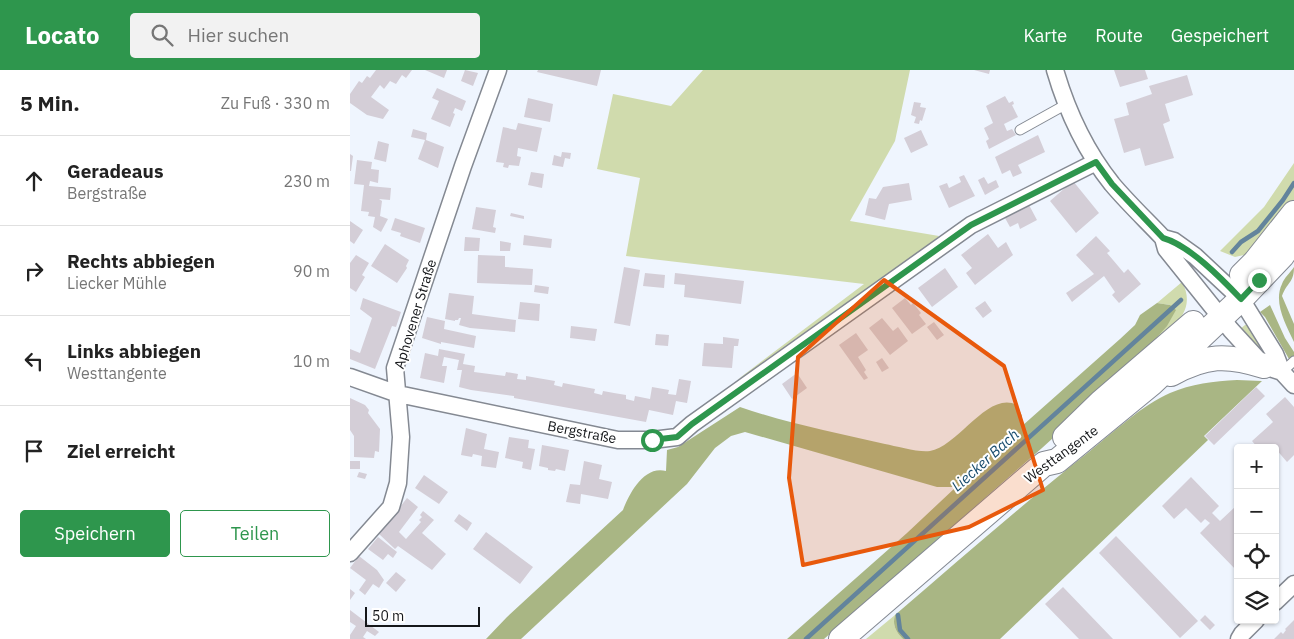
<!DOCTYPE html>
<html lang="de">
<meta charset="utf-8">
<style>
:root{--surface:#fff;--page:#f2f2f2;--text:#222;--muted:#767676;--line:#e0e0e0;--accent:#2e964d}
body{margin:0;font-family:"IBM Plex Sans",sans-serif;background:var(--page);color:var(--text)}
.controls{position:absolute;right:15px;bottom:15px;display:grid;overflow:hidden;border-radius:5px;box-shadow:0 1px 4px #0004}
.controls button{width:45px;height:45px;display:grid;place-items:center;padding:0;border:0;border-bottom:1px solid var(--line);background:var(--surface);color:var(--text);font:25px sans-serif}
.scale{position:absolute;left:15px;bottom:12px;width:115px;box-sizing:border-box;padding-left:5px;border:2px solid #15171a;border-top:0;font-size:14px;line-height:18px;white-space:nowrap;color:#15171a;-webkit-text-stroke:4px #fff;paint-order:stroke}
.stop{position:absolute;width:15px;height:15px;margin:-11px;border:4px solid #2e964d;border-radius:50%;background:#fff}
.stop.end{background:#2e964d;border-color:#fff;box-shadow:0 1px 5px #0008}
.list{margin:0;padding:0;list-style:none}
h2{display:flex;justify-content:space-between;align-items:center;height:65px;margin:0;padding:0 20px;font-size:21px}
h2 small{font-size:16px;font-weight:400;color:var(--muted)}
.list li{display:grid;grid-template-columns:32px 1fr auto;gap:15px;align-items:center;box-sizing:border-box;height:90px;padding:0 20px;border-top:1px solid var(--line)}
.list b{display:block;font-size:19px;white-space:nowrap}
.list p{margin:0;font-size:16px;white-space:nowrap;color:var(--muted)}
.list em{font-size:16px;font-style:normal;color:var(--muted)}
.actions{display:flex;gap:10px;padding:15px 20px}
.actions a{flex:1;padding:11px 0;border:1px solid var(--accent);border-radius:5px;text-align:center;font-size:18px;color:var(--accent)}
.actions .main{background:var(--accent);color:#fff}
.icon{flex:none;width:28px;height:28px;fill:none;stroke:currentColor;stroke-width:2;stroke-linecap:round;stroke-linejoin:round}
.map{position:relative;flex:none;width:944px;height:569px;overflow:hidden}
header{display:flex;align-items:center;gap:30px;box-sizing:border-box;height:70px;padding:0 25px;background:var(--accent);color:#fff}
header strong{font-size:24px}
nav{display:flex;gap:28px;margin-inline-start:auto;font-size:18px}
.search{width:350px;height:45px;background:var(--page);display:flex;align-items:center;gap:12px;box-sizing:border-box;padding:0 18px;border-radius:5px;color:var(--muted);font-size:19px}
main{display:flex}
aside{flex:1;background:var(--surface)}
.map>svg:first-child{display:block}
</style>
<header>
<strong>Locato</strong>
<div class="search"><svg class="icon" aria-label="search" viewBox="0 0 24 24"><circle cx="10" cy="10" r="6"/><path d="M15 15l6 6"/></svg>Hier suchen</div>
<nav><a>Karte</a><a>Route</a><a>Gespeichert</a></nav>
</header>
<main>
<aside>
<h2>5 Min.<small>Zu Fuß · 330 m</small></h2>
<ul class="list">
<li><svg class="icon" aria-label="ahead" viewBox="0 0 24 24"><path d="M12 20V5M6 11l6-6 6 6"/></svg><div><b>Geradeaus</b><p>Bergstraße</p></div><em>230 m</em></li>
<li><svg class="icon" aria-label="right" viewBox="0 0 24 24"><path d="M7 20v-9h11M14 6l5 5-5 5"/></svg><div><b>Rechts abbiegen</b><p>Liecker Mühle</p></div><em>90 m</em></li>
<li><svg class="icon" aria-label="left" viewBox="0 0 24 24"><path d="M17 20v-9H6M10 6l-5 5 5 5"/></svg><div><b>Links abbiegen</b><p>Westtangente</p></div><em>10 m</em></li>
<li><svg class="icon" aria-label="arrive" viewBox="0 0 24 24"><path d="M6 21V4h12l-3 4 3 4H6"/></svg><div><b>Ziel erreicht</b></div></li>
</ul>
<div class="actions"><a class="main">Speichern</a><a>Teilen</a></div>
</aside>
<div class="map">
<svg width="944" height="569" viewBox="0 0 944 569">
<rect width="100%" height="100%" fill="#eff5fe"/>
<path fill="#d0dbad" d="M353 0H560L545 71 500 151 589 166 521 225 458 267 387 310 514 214 276 186 290 108 247 99 263 24 321 36Z
M944 93V131L908 177 894 185 885 187 870 181 914 137Z
M832 212C849 243 818 262 796 278L805 268 820 235 807 233Z
M895 255H897L928 293 923 296 889 260Z
M545 545C542 555 546 562 553 569H516Z"/>
<path fill="#a9b684" d="M944 197C944 213 937 212 932 226L944 254V272C936 255 923 232 932 214 934 208 940 203 944 197Z
M807 233 820 235 826 240 817 256 778 300 692 378 474 569H437L557 463 606 417H587L395 362 381 366 365 378 337 414 171 569H136L157 547 273 440C279 424 294 395 316 401L317 380 328 377 390 337C437 353 486 363 535 374 546 376 570 383 580 381 609 376 638 320 667 335L672 346V356L770 269 785 255 790 245Z
M920 235 935 268 944 282V292L939 289 915 247 910 242Z
M887 310 912 311 854 366 858 370 650 569H553C546 562 542 555 545 545 609 490 673 434 740 381 764 362 792 335 820 323 841 314 864 311 887 310Z"/>
<g fill="none" stroke-linecap="round" stroke-linejoin="round">
<path stroke="#63849c" stroke-width="4.5" d="M882 182 891 172 908 161 933 130 944 113
M548 545 550 560 558 569
M456 569 831 230"/>
</g>
<path fill="#d4ced7" d="M26 0H62L56 8 52 5 46 14 40 11 34 19 30 15 21 27 39 40 33 49 17 45 0 33V24L9 11 12 13 17 6 20 8Z
M75 0H97L94 8Z
M115 0 128 3 123 16 111 11Z
M188 0H251L247 16 187 2Z
M624 0H640L639 4Z
M764 0H795L798 9 770 17Z
M837 5 843 25 815 34 820 51 813 54 824 88 795 96 790 78 774 83 764 49 779 45 776 33 802 24 799 16Z
M87 18 116 31 112 41 105 38 103 43 105 44 100 57 81 49 89 31 82 28Z
M655 26 659 33 663 31 664 34 662 35 668 47 654 54 657 61 662 59 666 65 639 79 636 71 639 69 634 58 643 53 636 36Z
M178 28 203 34 200 52 174 47Z
M564 32 571 33 570 37 576 38 572 51 570 50 569 54 564 53 566 47 561 45Z
M168 53 192 58 187 82 168 78 167 86 171 87 169 96 159 95 158 98 153 97 154 93 146 92 153 57 166 60Z
M63 59 77 63 76 70 94 77 88 98 68 89 75 70 61 67Z
M571 60 578 75 561 83 554 68Z
M688 65 695 82 668 95 672 103 663 107 660 100 652 104 645 87Z
M28 71 39 74 36 92 24 89Z
M212 82 221 83 220 89 215 88 213 97 202 95 204 85 211 87Z
M0 84 3 86 1 101H0Z
M7 90 22 92 21 99 29 100 28 113 20 111 19 116 41 118 40 130 29 129 32 131 30 146 38 149 31 162 23 157 25 147 18 146 19 142 11 141 14 115 4 114Z
M181 102 194 104 192 118 178 115Z
M614 105 625 126 599 138 589 116 597 113 599 118 611 112 609 107Z
M634 107 638 114 646 110 649 117 635 125 628 110Z
M723 111 749 143 726 163 700 131Z
M559 113 562 130 539 134 535 150 515 145 519 128 526 129 533 117Z
M679 135 687 150 670 159 668 153 660 157 655 148Z
M126 137 146 140 143 157 146 158 145 163 122 159Z
M161 143 174 146V149L160 146Z
M45 148 75 158 70 173 50 166 51 163 41 160Z
M0 151 13 160 4 174 0 171Z
M638 164 648 178 656 172 663 185 625 215 616 203 622 198 611 185Z
M174 165 202 169 201 178 173 175Z
M746 166 760 181 757 183 763 190 774 203 778 199 791 214 769 233 762 225 765 222 754 206 722 232 716 223 744 204 726 185Z
M115 167 130 168 129 181H114Z
M150 171 161 173 160 181H150Z
M35 174 59 190 56 196 57 198 47 213 21 196Z
M6 185 19 193 12 205 15 207 6 222 0 218V193Z
M128 185 155 186V197L183 199 182 215 127 213Z
M274 197 290 200 280 256 264 253Z
M595 198 608 217 582 237 568 218Z
M295 203 315 205 314 218 293 216Z
M325 203 394 211 391 234 334 227 335 215 324 214Z
M185 215 199 217 198 224 184 222Z
M99 223 124 226 122 244 166 250 165 262 120 258 109 255 111 248H109L108 250H105V251L95 249Z
M13 228 51 242 46 257 42 256 25 299 0 289V279L10 283 22 248 10 239Z
M555 228 561 235 563 233 571 243 569 245 576 254 562 264 542 238Z
M635 231 642 241 633 248 625 238Z
M170 232 190 234 189 251 168 249Z
M77 247 95 251 94 259 126 266 124 278 91 272V274L72 268Z
M532 248 543 261 548 257 558 271 540 285 519 258Z
M584 252 594 265 587 270 577 257Z
M221 256 247 259 245 271 220 268Z
M506 263 518 280 508 287 516 300 514 302 518 308 514 310 489 275Z
M306 264 319 265 318 276 305 275Z
M373 267 389 269 388 276H384L382 298 352 296 354 273 373 274Z
M89 279 115 284 113 294 125 296 124 302 155 306 156 302 168 304 167 309 176 310V306L205 311 204 315 212 317 213 313 245 319 244 323 252 325 253 321 264 323 276 325V329L284 331 285 326 300 329 302 317 319 320 318 324 326 325 329 309 341 311 337 333 326 331 323 345 299 340 296 352 164 328V326L121 320 109 317 112 300H107L109 290 94 287 92 296H97L94 313 70 308 75 283 88 286Z
M532 288 539 298 532 302 526 292Z
M447 303 457 318 442 329 432 314Z
M906 317 915 326 864 375 855 366Z
M935 327 944 337V385L937 392 925 378H908L902 371 923 352 916 344Z
M0 328 15 335 19 340 18 343 30 359 29 382 25 381 24 388 4 387V366L0 360Z
M116 358 137 364 134 379 149 382 146 398 131 396 132 386 123 384 122 387 111 385Z
M159 367 179 370 178 378 185 379 181 400 172 398 173 392 155 388Z
M192 375 219 380 215 401 206 399 205 401 198 400V398L189 396Z
M0 391H10V399H0Z
M234 391 252 395 249 409 262 412 258 429 231 424 230 434 216 432 220 414 230 415Z
M9 402 17 404 15 409 7 407Z
M74 405 98 422 89 434 65 418Z
M841 407 869 436 862 443 870 451 886 436 888 438V502L850 463 860 453 855 449 851 453 836 438 824 449 812 436Z
M57 428 68 437 49 462 56 469 71 452 69 450 72 447 70 445 73 441 84 450 72 463 96 484 82 500 48 476 45 479 29 464Z
M109 444 122 453 117 461 104 451Z
M136 462 183 497 170 514 123 479Z
M766 466 848 551 830 568 749 483Z
M28 467 47 482 43 488 38 484 33 490 18 479Z
M9 486 27 500 34 510 29 518 23 514 15 525 9 520 16 510 0 498Z
M46 502 56 510 46 522 36 513Z
M713 517 763 569H729L695 534Z
M0 519 5 523 0 530Z
M0 540 29 562 25 566 17 561 13 567 16 569H0V565L6 556 0 552Z
M855 545 865 555 860 560 850 550Z
M944 550V569H924L931 562 933 564 936 560 935 559Z"/>
<g fill="none" stroke-linecap="round" stroke-linejoin="round">
<g stroke="#848992" stroke-width="11">
<path id="service" d="M670 60 715 35
M932 302 944 291"/>
</g>
<g stroke="#848992" stroke-width="19">
<path id="minor" d="M705 0C717 41 735 80 762 114 778 133 796 150 813 168L816 179 881 260 914 296 932 302
M813 168 824 171 845 186 891 229 925 284 932 302 944 315
M0 307 48 324 268 370H302L327 367 342 354 621 155 746 92
M0 483 41 437 48 413 51 367 45 298 113 96 148 0
M925 532 944 514
M889 569 892 564 906 550"/>
</g>
<g stroke="#848992" stroke-width="26">
<path id="secondary" d="M892 205 905 192 944 143
M821 304C856 285 876 284 914 296
M715 367 751 332 843 253
M491 569 694 394 707 391 801 314 891 229 932 186 944 169"/>
</g>
<use href="#service" stroke="#fff" stroke-width="9"/>
<use href="#minor" stroke="#fff" stroke-width="16"/>
<use href="#secondary" stroke="#fff" stroke-width="24"/>
</g>
<g fill="none" stroke-linecap="round" stroke-linejoin="round">
<path stroke="#2e964d" stroke-width="6" d="M302 370 327 367 342 354 621 155 746 92 762 114 813 168C839 175 872 209 891 229L909 210"/>
</g>
<path fill="#e8590c" fill-opacity="0.2" stroke="#e8590c" stroke-width="4" stroke-linejoin="round" d="M534 210 654 296 693 420 619 457 453 495 439 408 448 287Z"/>
<g text-anchor="middle" dominant-baseline="central" stroke-width="4" stroke-linejoin="round" paint-order="stroke">
<g font-size="14" fill="#15171a" stroke="#fff">
<text transform="translate(65 244) rotate(-73)">Aphovener Straße</text>
<text transform="translate(232 362) rotate(11)">Bergstraße</text>
<text transform="translate(711 384) rotate(-36)">Westtangente</text>
</g>
<g font-size="15" font-style="italic" fill="#184c6e" stroke="#fff">
<text transform="translate(635 390) rotate(-42)">Liecker Bach</text>
</g>
</g>
</svg>
<div class="controls">
<button>+</button>
<button>−</button>
<button><svg class="icon" aria-label="locate" viewBox="0 0 24 24"><circle cx="12" cy="12" r="6"/><path d="M12 2v4M12 18v4M2 12h4M18 12h4"/></svg></button>
<button><svg class="icon" aria-label="layers" viewBox="0 0 24 24"><path d="M12 4l9 5-9 5-9-5zM3 14l9 5 9-5"/></svg></button>
</div>
<div class="scale">50 m</div>
<div class="stop" style="left:302px;top:370px"></div>
<div class="stop end" style="left:909px;top:210px"></div>
</div>
</main>
